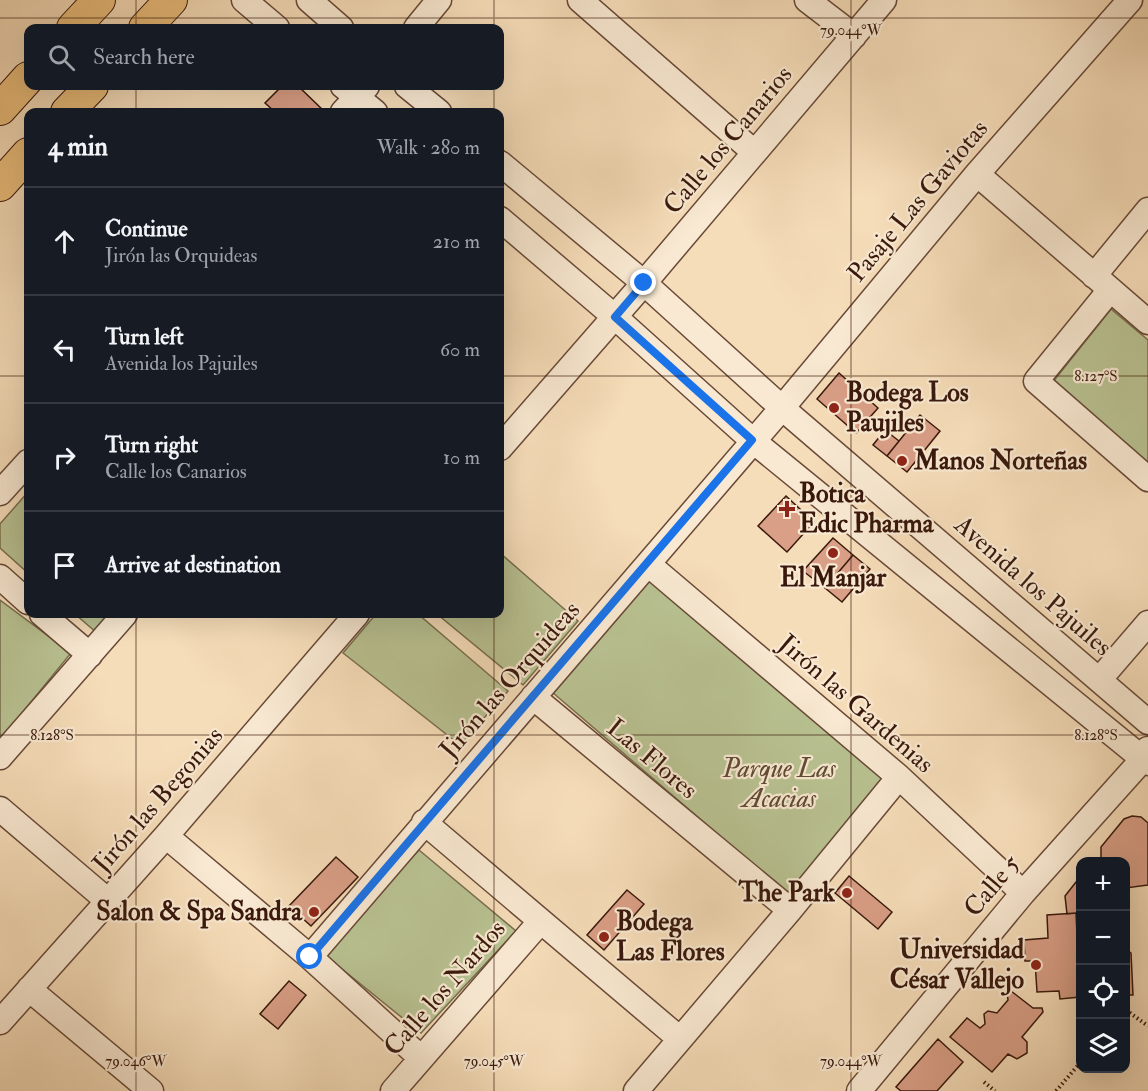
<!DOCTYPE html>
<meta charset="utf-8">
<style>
:root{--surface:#171b24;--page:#20242c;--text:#f1f3f6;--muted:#9ea1a6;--line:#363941}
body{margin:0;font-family:"IM FELL Double Pica",serif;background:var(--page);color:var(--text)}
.controls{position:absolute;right:18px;bottom:18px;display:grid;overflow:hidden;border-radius:12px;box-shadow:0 6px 24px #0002}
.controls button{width:54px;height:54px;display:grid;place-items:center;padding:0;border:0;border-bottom:2px solid var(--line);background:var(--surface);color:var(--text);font:30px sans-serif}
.stop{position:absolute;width:18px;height:18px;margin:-14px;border:4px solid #1a73e8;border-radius:50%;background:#fff}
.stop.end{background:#1a73e8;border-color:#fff;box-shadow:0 2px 6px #0008}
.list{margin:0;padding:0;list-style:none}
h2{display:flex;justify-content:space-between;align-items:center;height:78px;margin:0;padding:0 24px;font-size:26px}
h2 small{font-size:20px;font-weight:400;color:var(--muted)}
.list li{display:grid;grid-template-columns:39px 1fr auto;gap:18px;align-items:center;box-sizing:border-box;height:108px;padding:0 24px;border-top:2px solid var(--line)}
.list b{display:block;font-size:22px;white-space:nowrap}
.list p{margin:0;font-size:20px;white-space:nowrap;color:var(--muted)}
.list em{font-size:20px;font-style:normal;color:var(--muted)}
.icon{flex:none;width:33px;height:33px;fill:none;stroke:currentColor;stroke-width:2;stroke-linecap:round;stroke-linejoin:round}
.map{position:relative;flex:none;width:1148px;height:1091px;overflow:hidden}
.search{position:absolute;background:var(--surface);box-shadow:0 6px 24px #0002;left:24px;top:24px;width:480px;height:66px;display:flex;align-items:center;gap:15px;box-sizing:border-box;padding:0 21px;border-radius:12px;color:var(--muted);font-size:22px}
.panel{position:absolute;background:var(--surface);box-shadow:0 6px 24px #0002;left:24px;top:108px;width:480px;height:510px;border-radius:12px}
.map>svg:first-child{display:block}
</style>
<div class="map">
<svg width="1148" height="1091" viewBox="0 0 1148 1091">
<rect width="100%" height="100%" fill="#f6ddb9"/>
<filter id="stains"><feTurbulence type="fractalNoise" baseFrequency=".00333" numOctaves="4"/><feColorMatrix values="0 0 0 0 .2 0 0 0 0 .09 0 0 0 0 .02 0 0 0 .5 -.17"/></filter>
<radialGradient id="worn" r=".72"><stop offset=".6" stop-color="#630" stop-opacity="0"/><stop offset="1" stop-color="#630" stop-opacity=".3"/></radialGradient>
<path fill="#b9c292" stroke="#796d4f" stroke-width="1.5" d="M1111 309 1148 340V467L1052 383Z
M28 492V573L0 548V524Z
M500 553 578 621 523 685 437 614H500Z
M649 574 893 777 791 897 552 692Z
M0 600 71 653 0 740Z
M75 614H114L97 633Z
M376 614H418L508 691 460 745 343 653Z
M419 850 516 931 421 1033 321 952Z"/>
<path fill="#da9f87" stroke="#39180c" stroke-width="1.5" d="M282 86H298L325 112H275L265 103Z
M839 373 878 408 856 433 817 399Z
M920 415 940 431 907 472 887 456Z
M885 430 899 441 887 456 873 445Z
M786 496 814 522 787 552 758 526Z
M833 538 853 555 825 588 803 571Z
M853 555 870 569 842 602 825 588Z
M1132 816 1141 817 1148 823V885L1126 888V862H1101V847L1124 819Z
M336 857 358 877 311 926 289 906Z
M849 876 892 912 878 929 835 893Z
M1080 877V935H1077L1076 913 1067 914 1065 896Z
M627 890 644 904 604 950 587 935Z
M1076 913 1077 935H1080V997L1060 999 1059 991 1037 992 1035 961H1025L1024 940 1048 938 1047 915Z
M1126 949 1131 953 1133 995H1126Z
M289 981 306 995 278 1029 260 1014Z
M1011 991 1033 1008H1042L1043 1012 1022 1037 1027 1042V1053L1017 1059 1008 1054 992 1072 950 1037 967 1018 980 1028 985 1024 984 1014 988 1011 997 1013 1008 1000 1007 993Z
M938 1039 963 1062 937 1091H901L896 1087Z"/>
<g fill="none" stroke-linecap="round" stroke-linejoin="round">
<g stroke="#684937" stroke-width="27">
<path id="minor" d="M244 0 277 28
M309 0 341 28
M580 0 754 152
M807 0 854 36
M416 28 439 0
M343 86 375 112
M407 86 439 112
M343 112 367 86
M500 163 644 283 782 408 1148 722
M977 174 1148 322
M500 219 615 317 752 440 1148 763
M1094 276 1148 210
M1110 290 1036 381 1148 479
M500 448 644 283 884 0
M0 493 28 462
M648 564 899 777 1023 893
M0 577 28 602
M42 614 90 655
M1099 680 1148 623
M533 697 790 910
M0 757 125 614
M0 809 108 901
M424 822 680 1039
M166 836 310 957 421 1058
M310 957 782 408 977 174 1130 0
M29 989 151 1091
M0 1022 166 836 357 614
M393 1091 540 922
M636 1091 790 910 899 777
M859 1091 1023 893 1143 759 1148 749"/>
</g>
<g stroke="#39180c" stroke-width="34">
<path id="major" d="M73 28 99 0
M145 28 171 0
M0 109 28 78
M67 112 92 86
M0 185 28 154"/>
</g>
<path stroke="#39180c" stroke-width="4" stroke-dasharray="1.5 3" stroke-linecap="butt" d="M1126 1010 1148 1026
M984 1082 995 1091
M1056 1091 1080 1063"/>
<use href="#minor" stroke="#f9e9d2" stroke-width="24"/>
<use href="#major" stroke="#ebbe7c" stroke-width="32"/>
</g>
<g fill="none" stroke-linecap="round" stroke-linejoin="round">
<path stroke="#1a73e8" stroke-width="8" d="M310 957 752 440 615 317 644 283"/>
</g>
<path fill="none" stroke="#39180c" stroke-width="1.5" stroke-opacity="0.45" d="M136 0V28M494 0V28M851 0V1091M0 18H1148M136 86V112M494 86V112M0 376H28M500 376H1148M136 614V1091M494 614V1091M0 735H1148"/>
<g fill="#8f2418" stroke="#f9e9d2" stroke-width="2">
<circle cx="834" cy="408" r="6"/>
<circle cx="902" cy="461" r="6"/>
<path d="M784 500h6v6h6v6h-6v6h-6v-6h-6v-6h6z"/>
<circle cx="833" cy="553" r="6"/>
<circle cx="847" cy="893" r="6"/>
<circle cx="314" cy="912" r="6"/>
<circle cx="604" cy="937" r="6"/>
<circle cx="1036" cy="965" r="6"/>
</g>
<g text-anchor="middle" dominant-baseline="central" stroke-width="4.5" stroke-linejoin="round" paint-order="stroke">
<g font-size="26" fill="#39180c" stroke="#f9e9d2">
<text transform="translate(728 140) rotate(-50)">Calle los Canarios</text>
<text transform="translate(918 201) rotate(-50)">Pasaje Las Gaviotas</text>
<text transform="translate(1033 586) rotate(41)">Avenida los Pajuiles</text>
<text transform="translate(510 680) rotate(-49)">Jirón las Orquideas</text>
<text transform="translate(856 704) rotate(41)">Jirón las Gardenias</text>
<text transform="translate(652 759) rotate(40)">Las Flores</text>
<text transform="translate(158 800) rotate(-49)">Jirón las Begonias</text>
<text transform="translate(992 886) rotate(-50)">Calle 5</text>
<text transform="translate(445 988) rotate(-49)">Calle los Nardos</text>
</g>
<g font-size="26" font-weight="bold" fill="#39180c" stroke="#f9e9d2" text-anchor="start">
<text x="846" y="393">Bodega Los<tspan x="846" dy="30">Paujiles</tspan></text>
<text x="914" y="461">Manos Norteñas</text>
<text x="799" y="494">Botica<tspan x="799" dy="30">Edic Pharma</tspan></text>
<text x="833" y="578" text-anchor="middle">El Manjar</text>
<text x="835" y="893" text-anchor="end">The Park</text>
<text x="302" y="912" text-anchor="end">Salon &amp; Spa Sandra</text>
<text x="616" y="922">Bodega<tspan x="616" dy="30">Las Flores</tspan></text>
<text x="1024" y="950" text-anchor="end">Universidad<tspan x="1024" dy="30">César Vallejo</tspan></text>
</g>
<g font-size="26" font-style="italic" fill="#5f4b34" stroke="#f9e9d2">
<text x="779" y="769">Parque Las<tspan x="779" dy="30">Acacias</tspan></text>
</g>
</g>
<g font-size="15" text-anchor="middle" fill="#39180c" stroke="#f9e9d2" stroke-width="4.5" stroke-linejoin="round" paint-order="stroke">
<text x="851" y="35">79.044°W</text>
<text x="1096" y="381">8.127°S</text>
<text x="52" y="740">8.128°S</text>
<text x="1096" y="740">8.128°S</text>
<text x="136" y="1066">79.046°W</text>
<text x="494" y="1066">79.045°W</text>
<text x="851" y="1066">79.044°W</text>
</g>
<rect width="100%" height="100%" filter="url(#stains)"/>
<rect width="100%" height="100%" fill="url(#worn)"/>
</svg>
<div class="controls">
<button>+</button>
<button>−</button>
<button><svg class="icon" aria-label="locate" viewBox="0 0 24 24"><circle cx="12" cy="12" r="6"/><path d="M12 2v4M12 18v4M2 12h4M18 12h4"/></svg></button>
<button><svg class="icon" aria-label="layers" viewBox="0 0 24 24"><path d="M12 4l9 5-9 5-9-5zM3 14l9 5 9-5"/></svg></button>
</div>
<div class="stop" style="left:310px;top:957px"></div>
<div class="stop end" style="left:644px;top:283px"></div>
<div class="search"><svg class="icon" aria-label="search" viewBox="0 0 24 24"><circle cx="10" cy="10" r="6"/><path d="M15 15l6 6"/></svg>Search here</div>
<section class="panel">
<h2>4 min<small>Walk · 280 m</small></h2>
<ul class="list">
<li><svg class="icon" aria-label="ahead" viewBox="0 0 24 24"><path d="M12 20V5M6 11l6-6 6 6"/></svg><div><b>Continue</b><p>Jirón las Orquideas</p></div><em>210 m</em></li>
<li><svg class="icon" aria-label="left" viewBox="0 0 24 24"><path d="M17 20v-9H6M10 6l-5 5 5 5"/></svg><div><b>Turn left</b><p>Avenida los Pajuiles</p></div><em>60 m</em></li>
<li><svg class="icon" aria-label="right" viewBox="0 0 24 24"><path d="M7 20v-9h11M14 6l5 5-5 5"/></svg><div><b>Turn right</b><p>Calle los Canarios</p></div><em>10 m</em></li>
<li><svg class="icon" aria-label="arrive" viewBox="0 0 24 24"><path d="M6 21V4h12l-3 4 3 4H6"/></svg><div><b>Arrive at destination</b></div></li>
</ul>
</section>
</div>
